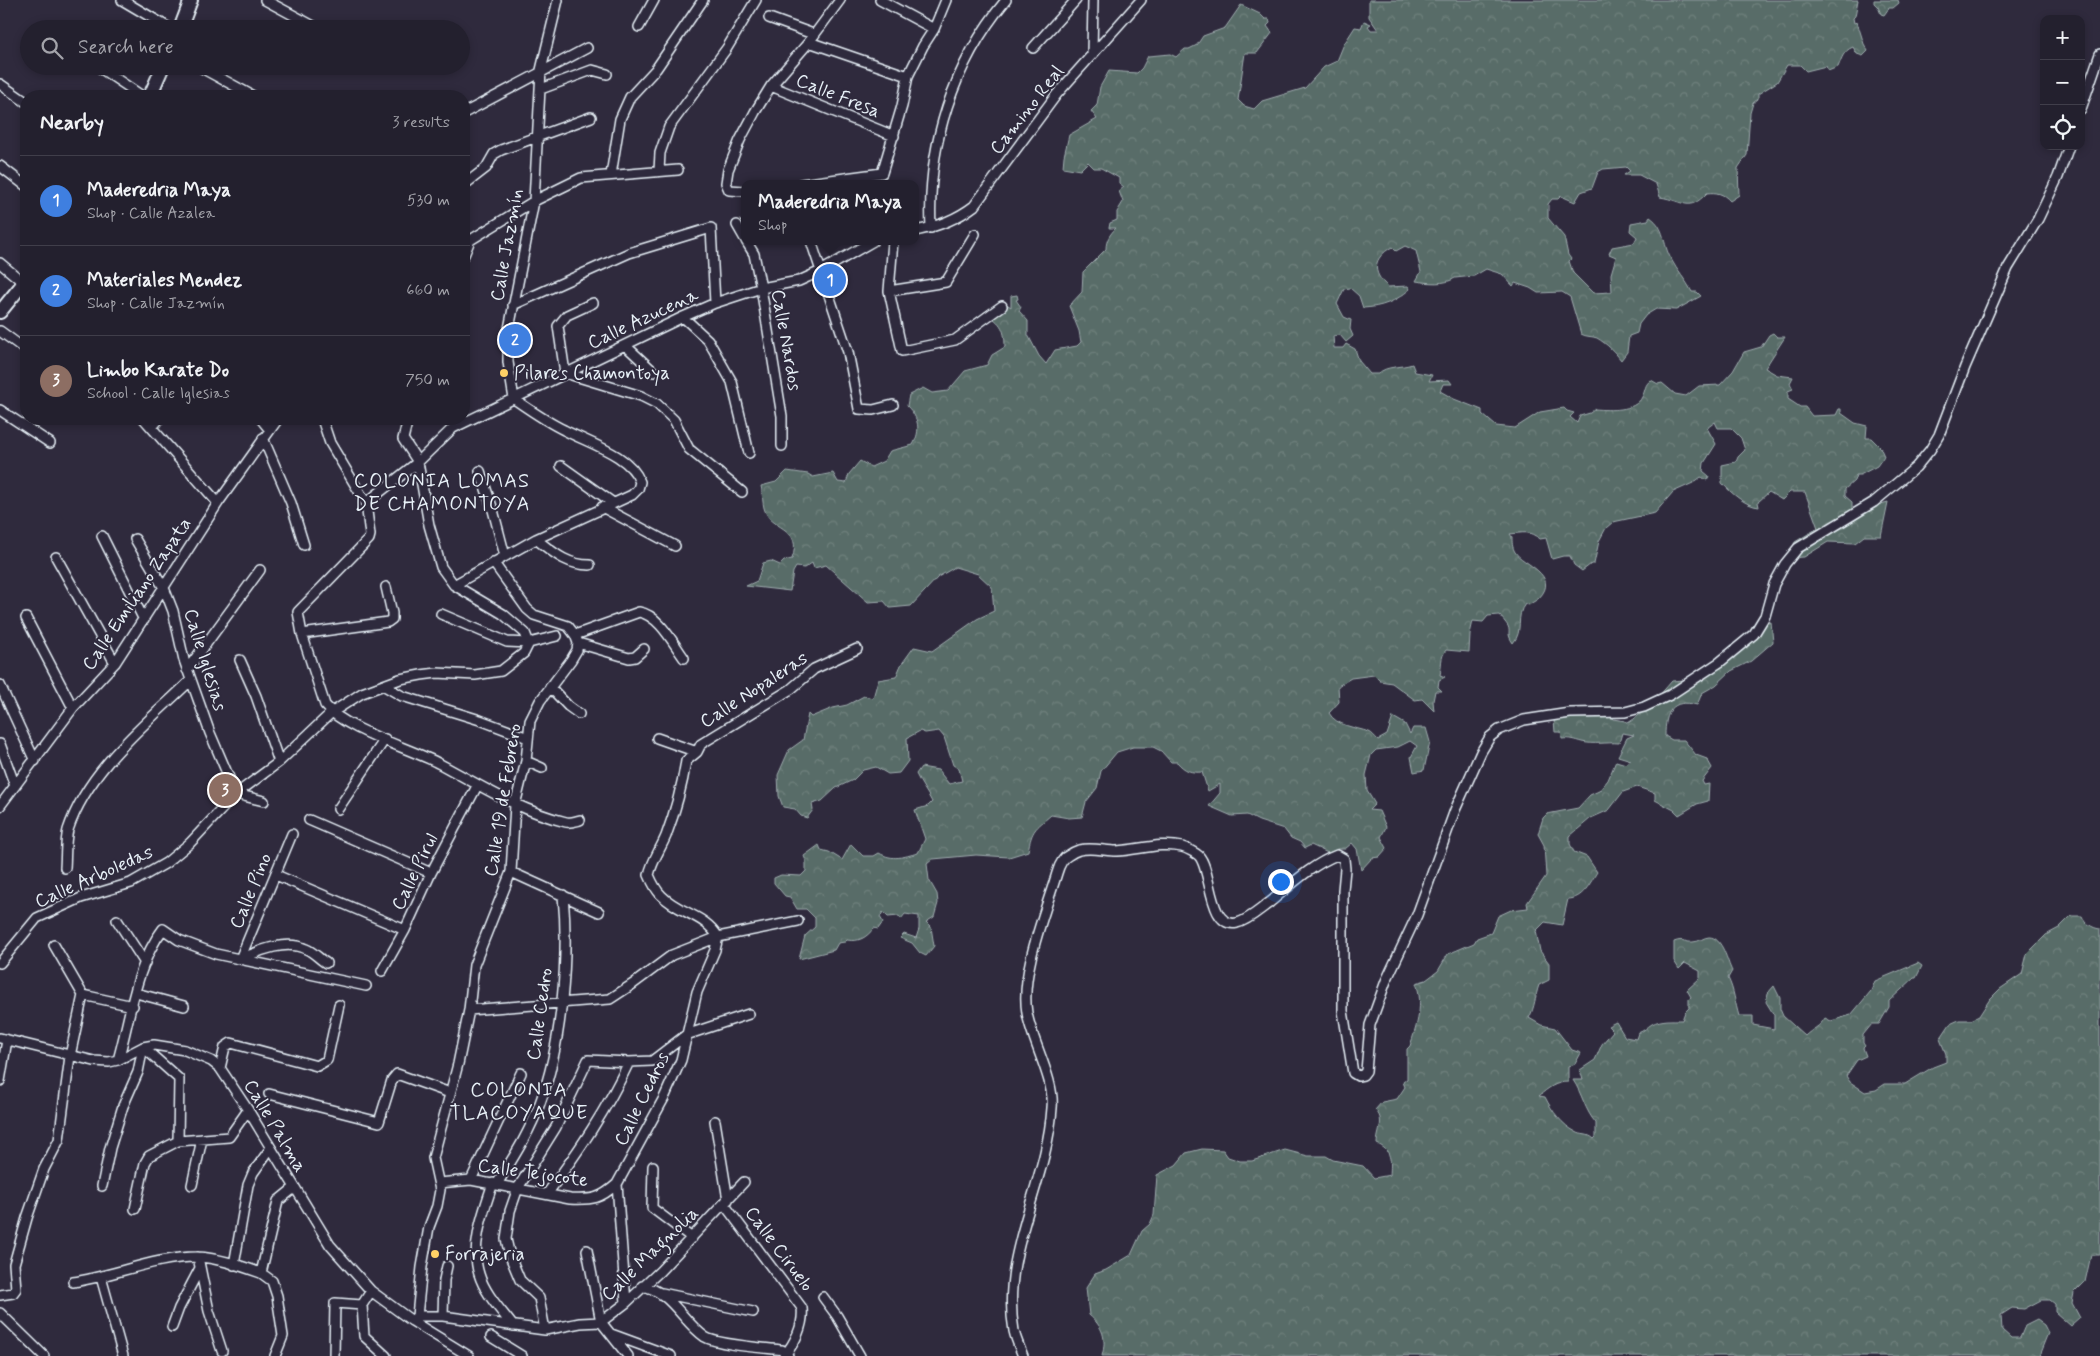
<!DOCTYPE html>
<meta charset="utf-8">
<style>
:root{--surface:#23202e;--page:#2b2836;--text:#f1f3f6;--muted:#a3a3aa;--line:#403e4a;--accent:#0b8043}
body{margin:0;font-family:Mynerve,sans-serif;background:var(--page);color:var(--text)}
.controls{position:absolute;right:15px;top:15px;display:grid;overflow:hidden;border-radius:10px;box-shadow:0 2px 8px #0003}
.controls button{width:45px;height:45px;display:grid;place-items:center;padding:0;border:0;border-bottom:1px solid var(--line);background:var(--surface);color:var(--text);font:25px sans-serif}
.you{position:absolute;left:1280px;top:881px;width:18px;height:18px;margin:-12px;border:4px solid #fff;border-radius:50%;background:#1a73e8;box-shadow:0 0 0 8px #1a73e833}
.badge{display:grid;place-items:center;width:32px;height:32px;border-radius:50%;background:var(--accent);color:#fff;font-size:16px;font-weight:700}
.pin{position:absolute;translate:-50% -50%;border:2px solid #fff;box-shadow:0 1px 5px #0006}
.popup{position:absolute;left:741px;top:180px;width:178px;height:65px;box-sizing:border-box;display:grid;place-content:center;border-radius:10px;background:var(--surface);filter:drop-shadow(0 1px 4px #0005);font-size:16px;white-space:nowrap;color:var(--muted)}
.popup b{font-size:19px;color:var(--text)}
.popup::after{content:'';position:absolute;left:50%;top:100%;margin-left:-10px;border:10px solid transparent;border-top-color:var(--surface)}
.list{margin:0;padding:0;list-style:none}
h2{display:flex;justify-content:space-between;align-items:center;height:65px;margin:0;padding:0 20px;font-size:21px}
h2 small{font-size:16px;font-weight:400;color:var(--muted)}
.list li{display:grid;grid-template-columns:32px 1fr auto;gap:15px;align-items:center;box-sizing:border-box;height:90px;padding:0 20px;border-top:1px solid var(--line)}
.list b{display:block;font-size:19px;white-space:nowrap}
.list p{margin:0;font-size:16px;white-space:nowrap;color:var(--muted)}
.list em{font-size:16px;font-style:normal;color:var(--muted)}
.icon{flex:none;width:28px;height:28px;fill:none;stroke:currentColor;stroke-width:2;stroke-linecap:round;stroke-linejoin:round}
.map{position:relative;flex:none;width:2100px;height:1356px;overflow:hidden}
.search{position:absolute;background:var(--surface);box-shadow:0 2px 8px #0003;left:20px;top:20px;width:450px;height:55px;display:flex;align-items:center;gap:12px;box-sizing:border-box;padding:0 18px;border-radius:28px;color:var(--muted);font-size:19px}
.panel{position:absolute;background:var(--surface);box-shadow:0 2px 8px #0003;left:20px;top:90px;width:450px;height:335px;border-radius:20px}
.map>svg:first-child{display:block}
</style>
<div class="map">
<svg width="2100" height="1356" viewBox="0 0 2100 1356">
<defs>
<pattern id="forest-crowns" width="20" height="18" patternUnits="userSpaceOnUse" patternTransform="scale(1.25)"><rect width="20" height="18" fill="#586c67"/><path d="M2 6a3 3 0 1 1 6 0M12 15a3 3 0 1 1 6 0" fill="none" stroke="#70817e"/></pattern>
</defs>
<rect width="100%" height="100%" fill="#2f2a3d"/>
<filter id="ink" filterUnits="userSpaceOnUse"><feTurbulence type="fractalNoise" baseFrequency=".02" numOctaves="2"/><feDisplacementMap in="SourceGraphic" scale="10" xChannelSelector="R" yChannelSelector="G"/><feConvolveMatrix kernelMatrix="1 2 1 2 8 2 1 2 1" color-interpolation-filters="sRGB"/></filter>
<g filter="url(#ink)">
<path fill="url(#forest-crowns)" stroke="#a0aeb0" d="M1369 0H1858L1855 16 1853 18 1854 23 1857 22 1864 44 1868 51 1863 56 1857 54 1853 47C1843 51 1842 58 1838 67L1828 71 1826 66 1806 71 1800 65H1787L1777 82 1758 94V99L1753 103 1750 113 1747 155 1738 168 1739 195 1730 201C1723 193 1716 192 1707 193 1688 213 1685 201 1660 197L1656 184 1639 175H1624L1630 171 1626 167 1603 169 1598 172 1592 188 1581 192 1575 202 1561 196 1558 199H1552L1548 204V218L1564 237 1568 255 1571 259 1569 261 1573 273 1593 293 1612 292 1611 274 1616 257 1609 254 1612 247 1634 243 1637 237 1630 231 1631 223 1648 220 1650 217C1666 228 1662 243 1671 259 1677 271 1686 280 1692 292H1697L1701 296 1676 310 1656 309 1646 315 1639 324 1637 333 1629 336 1627 352 1621 360C1614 351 1607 344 1597 338 1592 336 1586 337 1581 334L1570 297 1562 292 1538 293 1530 288 1515 283 1513 286 1502 274 1486 269 1474 276 1455 278C1445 285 1428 283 1416 281L1421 272 1416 251 1405 246 1396 251 1392 247C1373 258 1371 272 1388 287L1408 286 1410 289C1395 302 1382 307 1363 308L1359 296 1350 288 1344 289 1337 304 1344 317 1351 320 1350 329 1353 336 1346 342 1340 335 1333 336 1334 348H1343L1346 344 1355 349 1359 361 1370 374H1378C1386 365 1402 368 1412 364L1415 372 1432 375 1429 381 1449 380 1452 384H1443L1440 391 1454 399 1482 410V414L1496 426 1515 428 1540 412 1564 408 1567 411 1574 413 1570 417 1577 423 1580 416 1590 413 1595 409C1609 410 1635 412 1642 397 1646 390 1644 385 1651 380L1658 384 1662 383 1675 394 1686 396 1699 386 1720 385 1733 371 1744 352 1761 347 1769 335 1773 333 1777 337H1785L1765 368 1777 375 1793 377 1790 383 1793 389 1788 391V399L1800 407H1805L1812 416 1836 415 1839 409H1841V413L1855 423 1867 426 1866 438H1871L1880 447 1884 456 1877 466 1860 475H1856L1854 481 1845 489V496L1852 502V512L1888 502 1881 536H1864L1855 543 1828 542 1804 557 1788 558 1795 542 1818 528 1805 492H1790L1782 500 1769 492 1758 502 1759 507C1746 506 1731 493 1722 483V465L1736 462 1738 457 1745 450 1741 438 1731 428H1718L1715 422 1707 428 1716 444 1704 463 1703 471 1709 476 1707 480 1701 477 1693 483 1673 492 1655 513 1613 522 1606 528 1599 541 1594 564H1591L1582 571 1574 565 1570 556H1563L1552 559 1546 538 1540 539C1532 530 1521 533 1510 534L1512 537C1512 542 1512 547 1515 552 1522 564 1561 575 1539 598 1536 601 1532 602 1529 605L1525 604C1515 616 1524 631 1513 643 1506 633 1511 633 1508 626 1506 623 1502 618 1499 615L1488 616 1483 622 1473 621 1470 634 1469 652 1446 650C1440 657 1442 666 1440 675L1445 677 1439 680 1438 687 1442 691H1435L1433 701 1434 711 1422 699 1415 700 1392 683 1380 681 1374 675 1351 678 1338 686 1339 702 1329 713C1336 726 1355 727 1369 732 1372 733 1375 737 1378 740L1387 735 1393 717 1405 724 1410 734 1413 728H1426L1430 742 1424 770 1414 772 1411 757 1417 746 1410 741 1398 747 1376 750 1371 755 1366 775 1367 791 1375 804 1369 810 1379 811 1386 827 1381 837 1387 848 1379 857 1372 858 1361 870 1357 849 1352 843 1345 849H1337L1330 854 1311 845 1305 848 1300 842 1291 838 1284 829 1259 821 1247 815 1232 816 1209 806 1220 793V784L1208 791 1202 772C1191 773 1185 771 1177 762H1171L1161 751 1153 747H1133L1117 752 1101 771 1097 788 1086 802 1082 817 1069 818 1051 815C1035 829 1032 829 1028 851L1009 857 976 855 933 859 927 864 929 880 937 894 938 903 934 917 926 922 931 927 934 946 926 956 920 953 912 943 900 938 904 934 916 938 919 929V916L905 914 901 919 899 916 888 917 883 912 880 917 883 922 878 929 874 928C866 938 859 942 847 940L845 942 838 943 834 950 799 959 805 936 815 927V918L806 909H797L790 897 785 896 774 883V878L781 875 801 876 806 871V861L804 856 819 845 821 850 829 852 842 860 851 844 863 856H874L879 853C893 861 903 857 918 853L925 839 915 810 928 806 932 802C927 792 921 785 916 774L921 767 938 770 949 784 962 781 959 769 953 765 944 737 939 731 925 733 920 731 907 738 908 761 899 773 888 774 876 767 863 770 853 780 836 788 822 801 812 804 813 810 807 818 801 816 795 809 783 807 779 796 778 775 789 750 803 740 808 714 811 717 833 708 847 705 864 696 873 698 878 680 896 677 901 665 914 647 932 651 977 619 994 611 992 587 978 574 955 567 938 577 911 606 890 608 884 601 868 602 826 565 814 568 812 563 804 568 796 567 793 572 790 591 746 586 757 581 763 563 771 561 780 565 784 561 792 559C803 528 774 530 766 513 762 506 763 494 761 486L776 482 787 471 808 474 813 477 833 473 838 482 846 483 849 474 860 461 871 467 884 461 890 451 913 445C921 430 919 418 907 406L909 395 923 388 932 393 948 391 965 371 987 365 992 355 1005 347C1005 327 1000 321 983 313L1002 301 1011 307V296L1017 295 1018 299 1016 300 1021 307 1019 311 1028 321V335L1039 356 1046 364 1055 350 1077 346 1081 342 1079 331 1069 306 1082 292 1083 272 1106 249C1106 240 1110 234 1116 228H1109L1110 223 1117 220V212L1123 202 1119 191 1124 187 1119 183V178L1101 168H1094L1088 162 1080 170 1063 167 1064 156 1069 135 1097 119 1091 111 1097 105 1100 87 1109 71 1137 73 1142 68 1148 56 1170 54 1176 57 1185 49H1189L1197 45 1203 36 1225 28 1241 5 1260 14 1265 19H1269L1270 23 1267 26 1272 33 1257 53H1245L1238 100 1244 106 1254 109 1262 101 1305 88 1324 67 1337 61 1344 44 1355 27 1361 28 1364 21 1371 24 1368 26 1371 30H1378L1369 17Z
M1874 0H1898L1899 3 1893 8H1889L1884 15 1881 14 1878 7 1874 3Z
M1771 622 1773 642 1751 661 1731 671 1716 685 1702 693 1697 705C1672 698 1665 712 1665 736L1672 740H1684L1696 755 1707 759 1712 768 1702 781 1704 785 1709 784 1708 801 1697 804 1679 815 1674 810 1655 800V793L1637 787 1623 792 1609 810 1591 818 1570 836V844L1574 852 1587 857 1597 872C1590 883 1583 899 1568 899L1562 925 1545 922 1536 931 1540 951 1549 963V980L1539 985C1535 996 1535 1007 1529 1018L1541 1025 1555 1028 1572 1050 1581 1053 1575 1064 1568 1067V1082C1556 1082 1548 1088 1539 1096L1545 1097C1552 1111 1562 1125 1576 1132 1582 1136 1588 1133 1594 1139L1596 1137V1123C1585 1111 1582 1093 1573 1080H1583L1580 1070 1595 1060 1602 1044 1613 1031 1608 1026 1616 1022 1625 1037 1636 1039 1638 1033C1644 1031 1647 1027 1652 1024 1661 1019 1673 1020 1682 1020L1685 1012 1689 1008V999L1691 997 1687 990 1700 978V971L1685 963 1679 969 1674 961V942C1684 938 1685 943 1693 942 1699 942 1704 937 1709 937 1723 937 1727 962 1732 971L1728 978C1734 990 1735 1003 1739 1016H1753V1025L1774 1029V1015L1766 1002 1768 993 1774 986 1780 998V1009L1783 1016 1805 1036C1812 1029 1820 1027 1825 1018L1831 1021 1851 1015 1871 991 1875 981 1918 963 1922 966 1916 978H1914L1889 1001V1007L1879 1024H1872L1863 1035V1043L1865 1046 1863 1048 1866 1056 1857 1060 1846 1076 1850 1082 1865 1092 1876 1090 1885 1084H1905L1933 1067 1946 1062V1054L1940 1039 1950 1024 1959 1020H1971L1979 1016 1990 999 2000 989 2022 974 2027 954 2046 935 2059 928 2071 916H2082C2085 923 2092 928 2100 929V1255H2091L2085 1282 2074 1293 2072 1303 2080 1318 2071 1326 2055 1312V1304L2050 1300H2041L2024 1309 2012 1308 2001 1315 2002 1330 2011 1338H2020L2025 1326 2037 1320 2044 1325 2048 1333 2040 1353 2041 1356H1102C1107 1338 1103 1327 1089 1315L1086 1288 1095 1274 1106 1270 1131 1255 1142 1231 1150 1224 1154 1215 1157 1175 1176 1165 1186 1153 1202 1149 1223 1150 1228 1157 1240 1161H1252L1285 1150 1308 1156H1326L1333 1160 1363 1166 1374 1178 1390 1175C1391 1161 1392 1150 1377 1144 1377 1132 1386 1120 1375 1110L1382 1102 1397 1099 1405 1087 1403 1082 1407 1079V1049L1410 1046C1417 1025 1424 1004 1416 983L1426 980 1438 971 1448 954 1474 943 1477 938 1491 933 1498 916 1511 910 1528 908 1527 903 1546 876 1544 845 1538 834 1543 818 1547 814 1578 808 1590 795 1599 791 1608 780 1616 761 1626 764 1631 760 1618 756 1627 738 1634 735 1622 733 1619 743C1607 742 1593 745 1582 742 1574 740 1570 738 1562 739L1561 732H1555L1554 720 1600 710 1613 719 1625 721 1628 723C1643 714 1660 695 1672 681L1697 679 1717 670 1733 648 1756 626Z"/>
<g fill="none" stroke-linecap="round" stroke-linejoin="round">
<g stroke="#e8f1f8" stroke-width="12">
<path id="street" d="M122 0 171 29
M265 0 319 29
M880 0 934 29
M769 18 813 34
M639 27 654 0
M809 42 908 76
M1033 48 1076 0
M1092 54 1093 0
M97 66 142 96
M198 66 253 96
M0 84 26 102
M771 86 894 136
M541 89 592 70 607 74
M2081 109 2100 54
M464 113 587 48
M0 166 26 186
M659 171 660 153 669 127 727 48 756 0
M611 175 620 119 630 97 656 69 703 0
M801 184 882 173 902 106 908 76 923 46 934 29 946 0
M464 185 486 168 494 154 501 150 591 117
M745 191 729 190 726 183 728 170 740 140 755 112 771 86 809 42 840 0
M737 225 745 239
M931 228C927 145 953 64 1006 0
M915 231C936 227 957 219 974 206L1057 94 1141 0
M746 241 754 254 761 288 782 416V446
M811 241 848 352 859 409 873 410 893 405
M893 241 889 291 902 351 955 340 1002 306
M464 244 534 201 581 178 678 170
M464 255 470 240
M0 263 24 283
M889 291 946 282 975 234
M593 303 567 315 558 326 565 373 641 396 657 404 674 420 689 449 742 492
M513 305 629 253 711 228 715 303
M683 317 708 340 732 382 749 453
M0 331 26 350
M626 346 654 372
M0 410 50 443
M144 419 218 503
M261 419 269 429
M322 419 330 443 366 503 370 535 369 539 298 612 302 634 325 705C345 730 410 748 440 764 481 786 520 811 566 822 570 823 576 821 580 820
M153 426 159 419
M263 438 291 503 304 545
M561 466 613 503
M480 471 493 510 505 556
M366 503 418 462 453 428 683 317 715 303 761 288 799 281 821 271 873 241
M602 507 675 546
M102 536 144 620
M135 539 164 588 173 611 184 660 210 733 236 794
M536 539C554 553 567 565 590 565
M56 557 115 663
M454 585 536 539 632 495 638 489 640 482C631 455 588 443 564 430 547 422 530 410 514 399L508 362V334L534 201 541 70 558 0
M441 614 507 642 529 643 557 636
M26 618 73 708
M302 634 388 622 392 619V613L386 587
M575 635 639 612C659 615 673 643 684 658
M578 643 629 658 635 657 644 649
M240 660 256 696 279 762
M187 670 260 570
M0 685 35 761
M383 685 402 696 480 720 528 738
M550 687 568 706 579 714
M657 738 697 752
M0 744 15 786
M526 761 542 768
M236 794 264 801
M0 806 73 708 115 663 218 503 278 419
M338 809 385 739
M309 820 431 873
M65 868C66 856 65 841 68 830 88 769 146 724 191 680
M511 872 599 912
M276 875 405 930
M117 920 145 963
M240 959 292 834
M240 959C259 951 286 939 306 949 314 952 319 959 326 963
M0 963 37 918 81 898 131 883 166 863 190 843 236 794 279 762 331 713 362 693 400 679 421 675 437 673 475 675 501 671 524 653 529 643 525 633 503 614 454 585 441 567 429 525 418 462 403 439 408 419
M382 971 405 930 431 873 477 786
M136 993 184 1006
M83 995 133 1006
M469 1010 610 999 633 984 672 955 718 937 798 921
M0 1038 94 1061 109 1062 118 1060 143 1047 154 1045 185 1050 211 1061 220 1068 248 1110 330 1245 371 1291 412 1321 469 1356
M118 1060C130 1018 136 964 163 929L179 940 216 954 366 986
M220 1068 225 1047 231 1043 317 1066 327 1060 339 1005
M0 1081 7 1040
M269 1094 379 1122 392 1080 397 1074 450 1093
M715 1121 728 1200
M178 1141 229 1137 248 1110
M653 1166 652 1208 692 1238
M471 1180 521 1073
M439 1183 471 1180 570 1199C593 1200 600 1199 617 1184
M493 1183C484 1210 470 1247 479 1274 485 1294 501 1310 513 1326
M497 1184C513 1158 530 1132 540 1103 562 1044 569 958 563 895
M192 1185 202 1139
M102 1186 110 1148 123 1106 138 1072 143 1047
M547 1194C580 1149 606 1111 629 1062L652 1061 686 1035 749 1014
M724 1204 802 1308C804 1325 795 1343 784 1356
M135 1209 145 1163 149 1156 178 1141 179 1079 143 1047
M587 1250 601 1322 628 1356
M198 1257 209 1311 222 1351
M234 1265 248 1185 253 1173 270 1149
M261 1273 272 1281 277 1296 283 1336 275 1356
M101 1277 123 1356
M73 1282C114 1276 155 1257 197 1257 219 1258 241 1266 261 1273L278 1201 294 1188
M642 1286C670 1290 683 1322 705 1337 718 1345 766 1348 782 1350L788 1356
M371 1291 362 1305 364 1336 386 1356
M662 1293 753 1312
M0 1295 13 1293 16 1289 14 1264 27 1218 44 1169 59 1140 70 1056 83 995 54 945
M823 1297 837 1316 860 1356
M626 1303 617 1184 664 1098 681 1060 697 992 715 950 718 937C706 915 678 913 661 895 656 890 652 882 649 875 652 861 660 850 666 836 675 812 682 787 686 761L697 752 701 744 791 689 814 669 857 649
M0 1313 44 1356
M417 1316H443L545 1330 580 1323 601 1322 626 1303 660 1271 744 1182
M443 1316 444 1280 447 1266
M412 1321 417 1316 422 1267 429 1227 437 1206 440 1190 433 1158 458 1064 469 1010 474 965 511 872 515 805 526 761 530 721 540 701 571 660 577 650 578 643 575 635 568 626 534 615 527 609 493 562
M172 1327 179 1308 200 1268
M545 1330 539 1298 520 1280 510 1256 506 1239 510 1211 518 1188 556 1127 588 1060 629 1062
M611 1334 671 1356
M491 1337 522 1356
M334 1356 335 1303 362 1305
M1023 1356C1020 1348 1016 1340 1014 1331 1000 1254 1047 1184 1052 1108 1055 1080 1032 1042 1027 1013 1020 973 1045 913 1057 873 1059 866 1062 858 1069 855 1072 853 1076 851 1079 850 1092 847 1105 851 1117 851 1138 850 1161 842 1182 847 1186 848 1196 853 1199 856 1212 870 1208 929 1237 923 1249 920 1259 910 1269 903 1290 886 1311 865 1337 855L1344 859 1345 869 1343 890V1011L1353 1073 1358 1076 1363 1075 1366 1071 1370 1025 1386 981 1417 915 1455 810 1481 752 1490 737 1499 730 1524 720 1570 713 1625 712 1644 707 1670 695 1720 662 1754 634 1765 616 1774 584 1785 564 1798 548 1874 502 1916 467 1930 450 1939 435 1965 367 2008 268 2038 219 2058 177 2069 146"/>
</g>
<g stroke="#e8f1f8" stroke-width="16">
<path id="secondary" d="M180 29 191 0
M150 96 163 66
M0 312 26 280"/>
</g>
<use href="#street" stroke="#2f2a3d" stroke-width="9"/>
<use href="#secondary" stroke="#2f2a3d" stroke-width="12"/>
</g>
</g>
<g fill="#ffd166" stroke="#2f2a3d" stroke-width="2">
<circle cx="504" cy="373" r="5"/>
<circle cx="435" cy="1254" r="5"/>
</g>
<g text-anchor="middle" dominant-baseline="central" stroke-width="4" stroke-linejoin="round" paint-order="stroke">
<g font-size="19" fill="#e8f1f8" stroke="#2f2a3d">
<text transform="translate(838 96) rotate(22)">Calle Fresa</text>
<text transform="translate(1027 110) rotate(-52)">Camino Real</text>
<text transform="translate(507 245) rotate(-80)">Calle Jazmín</text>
<text transform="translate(643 319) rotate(-25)">Calle Azucena</text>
<text transform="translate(786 340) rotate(80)">Calle Nardos</text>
<text transform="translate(137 594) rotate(-56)">Calle Emiliano Zapata</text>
<text transform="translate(205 660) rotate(73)">Calle Iglesias</text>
<text transform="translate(754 690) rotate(-33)">Calle Nopaleras</text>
<text transform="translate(503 800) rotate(-81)">Calle 19 de Febrero</text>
<text transform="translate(415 872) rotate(-64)">Calle Pirul</text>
<text transform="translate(94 877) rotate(-24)">Calle Arboledas</text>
<text transform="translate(251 891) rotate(-67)">Calle Pino</text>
<text transform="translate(540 1014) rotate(-82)">Calle Cedro</text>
<text transform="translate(642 1099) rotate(-64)">Calle Cedros</text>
<text transform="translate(275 1126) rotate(59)">Calle Palma</text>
<text transform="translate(533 1173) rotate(8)">Calle Tejocote</text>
<text transform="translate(779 1249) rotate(53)">Calle Ciruelo</text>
<text transform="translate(650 1254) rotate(-44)">Calle Magnolia</text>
</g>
<g font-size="19" fill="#e8f1f8" stroke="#2f2a3d" text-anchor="start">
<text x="514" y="373">Pilares Chamontoya</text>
<text x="445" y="1254">Forrajeria</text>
</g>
<g font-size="20" letter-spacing="1" fill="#e8f1f8" stroke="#2f2a3d">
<text x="442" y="481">COLONIA LOMAS<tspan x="442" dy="23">DE CHAMONTOYA</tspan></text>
<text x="519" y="1090">COLONIA<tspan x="519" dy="23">TLACOYAQUE</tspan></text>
</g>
</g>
</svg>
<div class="controls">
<button>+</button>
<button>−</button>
<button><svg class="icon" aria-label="locate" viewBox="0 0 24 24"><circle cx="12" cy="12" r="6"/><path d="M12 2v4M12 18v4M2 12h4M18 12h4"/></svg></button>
</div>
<div class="you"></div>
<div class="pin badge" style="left:830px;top:280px;background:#3f7fe0">1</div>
<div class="popup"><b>Maderedria Maya</b>Shop</div>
<div class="pin badge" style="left:515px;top:340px;background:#3f7fe0">2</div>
<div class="pin badge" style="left:225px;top:790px;background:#8d6e63">3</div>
<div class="search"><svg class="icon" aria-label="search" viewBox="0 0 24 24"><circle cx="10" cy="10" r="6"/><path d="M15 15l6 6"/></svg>Search here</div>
<section class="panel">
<h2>Nearby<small>3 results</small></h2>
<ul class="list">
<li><span class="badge" style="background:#3f7fe0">1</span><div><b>Maderedria Maya</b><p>Shop · Calle Azalea</p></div><em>530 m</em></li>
<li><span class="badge" style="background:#3f7fe0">2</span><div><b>Materiales Mendez</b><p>Shop · Calle Jazmín</p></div><em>660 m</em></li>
<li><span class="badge" style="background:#8d6e63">3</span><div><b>Limbo Karate Do</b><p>School · Calle Iglesias</p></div><em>750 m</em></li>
</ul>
</section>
</div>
